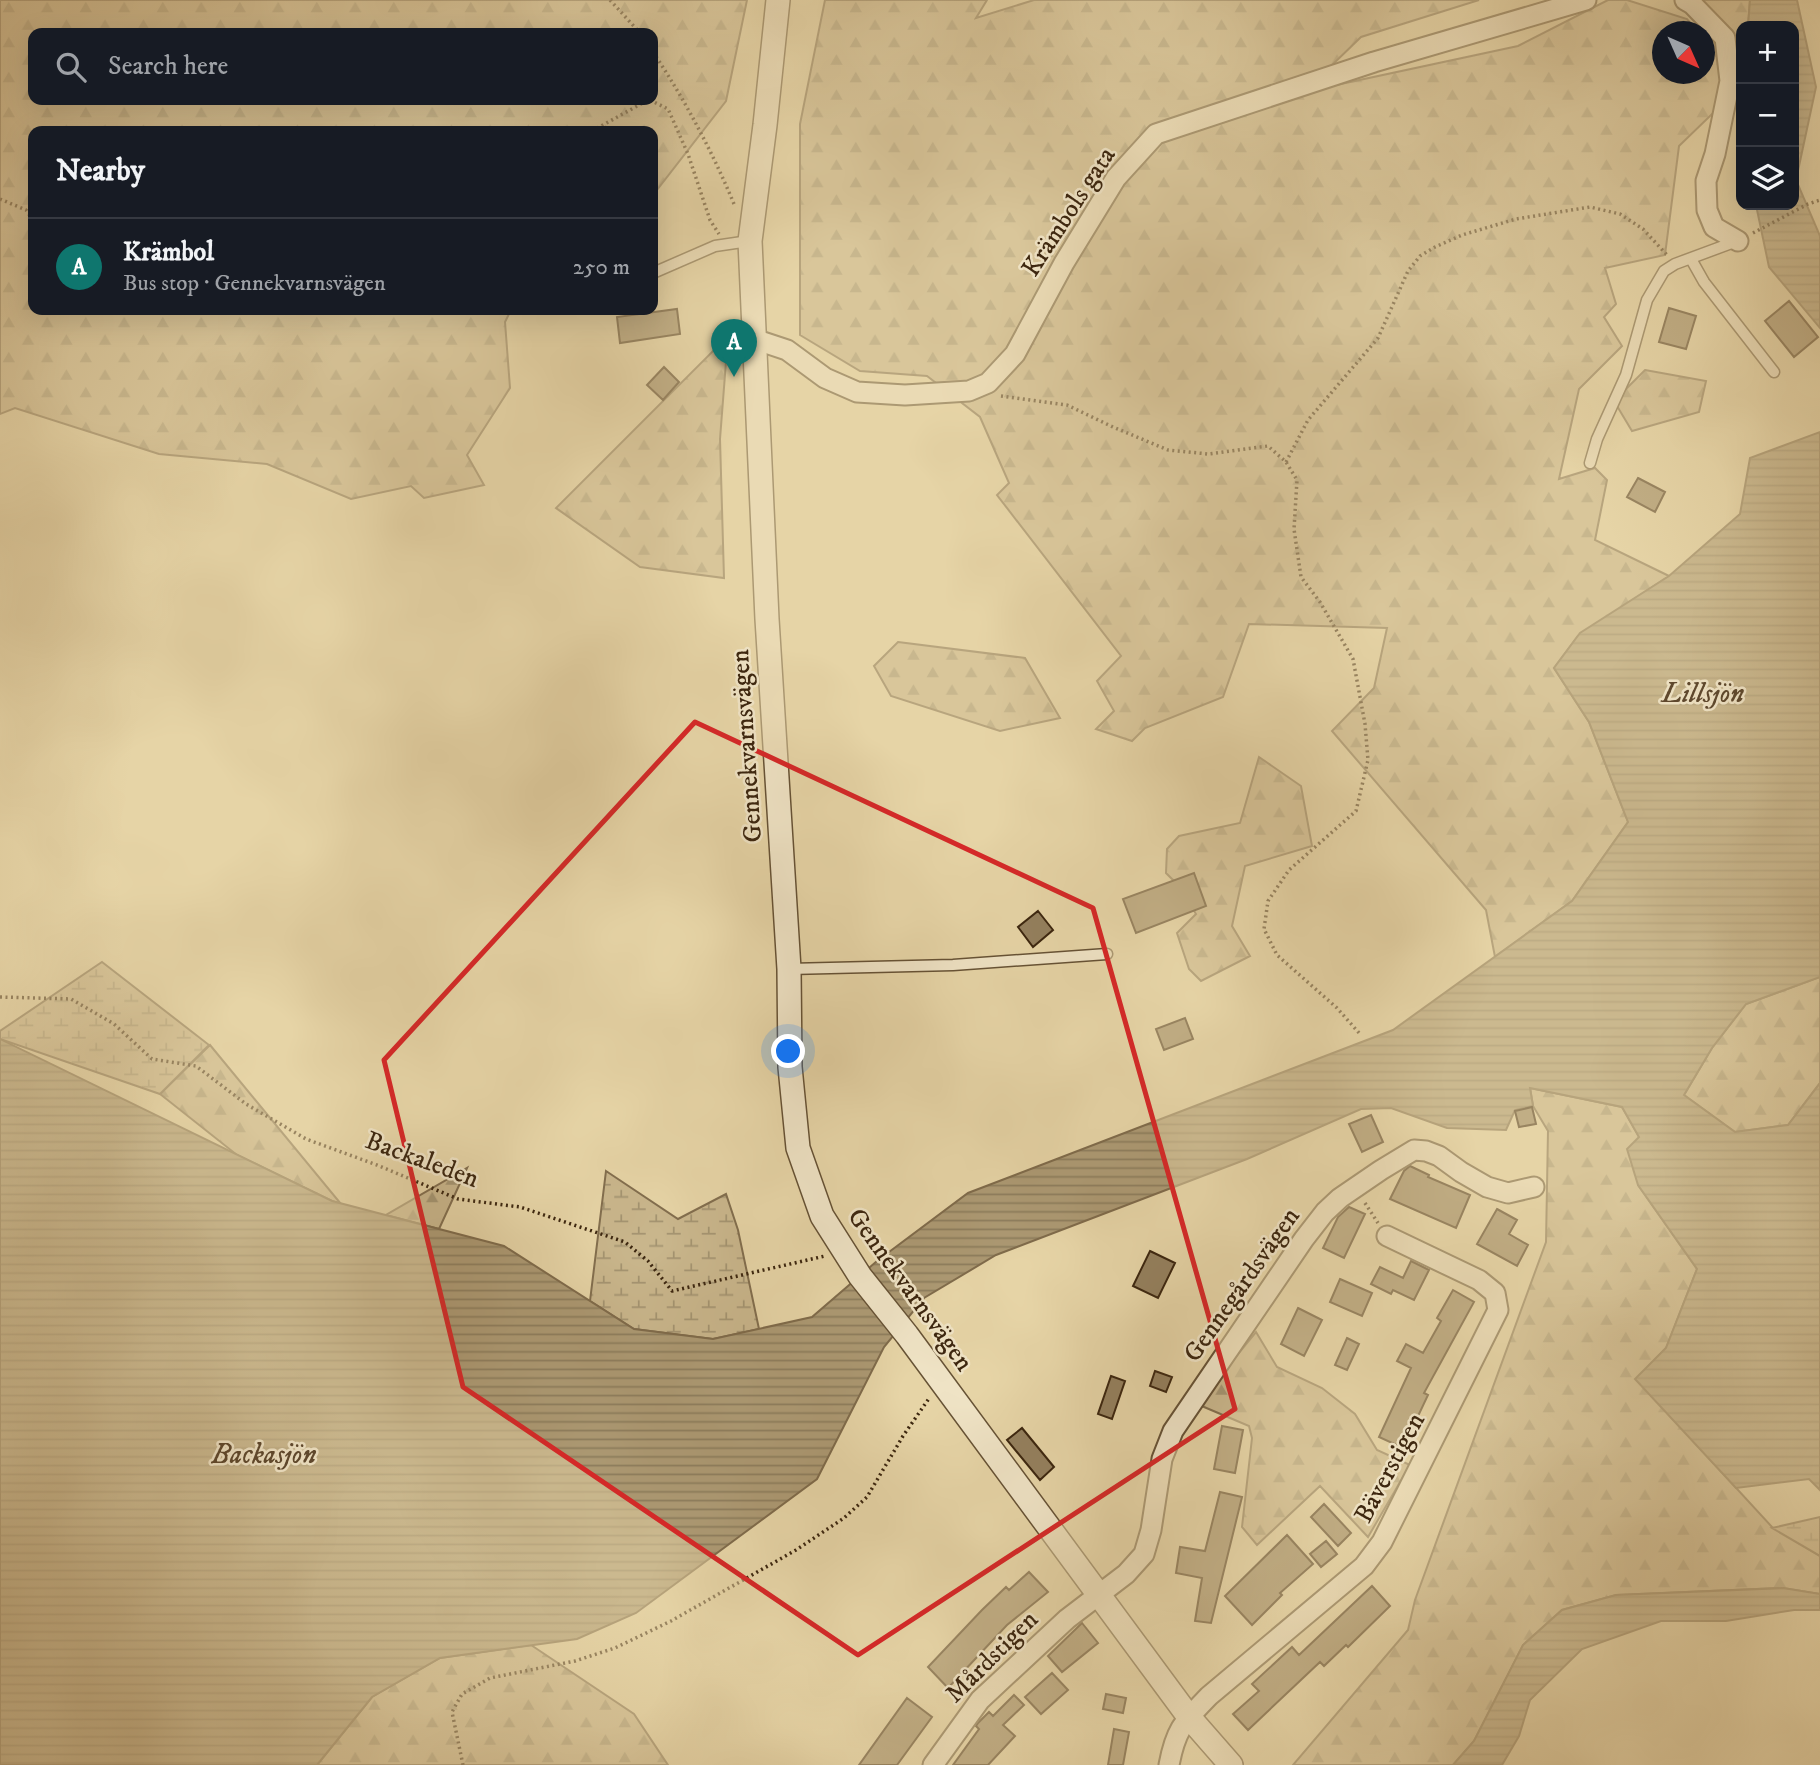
<!DOCTYPE html>
<meta charset="utf-8">
<style>
:root{--surface:#171b24;--page:#20242c;--text:#f1f3f6;--muted:#9ea1a6;--line:#363941;--accent:#0f766e}
body{margin:0;font-family:"IM FELL DW Pica",serif;background:var(--page);color:var(--text)}
.controls{position:absolute;right:21px;top:21px;display:grid;overflow:hidden;border-radius:14px;box-shadow:0 7px 28px #0002}
.controls button{width:63px;height:63px;display:grid;place-items:center;padding:0;border:0;border-bottom:2px solid var(--line);background:var(--surface);color:var(--text);font:35px sans-serif}
.compass{position:absolute;left:1652px;top:21px;width:63px;height:63px;border-radius:50%;background:var(--surface);box-shadow:0 7px 28px #0002;rotate:135deg}
.you{position:absolute;left:789px;top:1052px;width:24px;height:24px;margin:-18px;border:5px solid #fff;border-radius:50%;background:#1a73e8;box-shadow:0 0 0 10px #1a73e833}
.badge{display:grid;place-items:center;width:46px;height:46px;border-radius:50%;background:var(--accent);color:#fff;font-size:23px;font-weight:700}
.pin{position:absolute;translate:-50% -58px;filter:drop-shadow(0 2px 4px #0008)}
.pin::after{content:'';position:absolute;top:37px;width:24px;height:21px;background:inherit;clip-path:polygon(0 0,100% 0,50% 100%)}
.list{margin:0;padding:0;list-style:none}
h2{display:flex;justify-content:space-between;align-items:center;height:91px;margin:0;padding:0 28px;font-size:30px}
h2 small{font-size:23px;font-weight:400;color:var(--muted)}
.list li{display:grid;grid-template-columns:46px 1fr auto;gap:21px;align-items:center;box-sizing:border-box;height:98px;padding:0 28px;border-top:2px solid var(--line)}
.list b{display:block;font-size:26px;white-space:nowrap}
.list p{margin:0;font-size:23px;white-space:nowrap;color:var(--muted)}
.list em{font-size:23px;font-style:normal;color:var(--muted)}
.icon{flex:none;width:38px;height:38px;fill:none;stroke:currentColor;stroke-width:2;stroke-linecap:round;stroke-linejoin:round}
.map{position:relative;flex:none;width:1820px;height:1765px;overflow:hidden}
.search{position:absolute;background:var(--surface);box-shadow:0 7px 28px #0002;left:28px;top:28px;width:630px;height:77px;display:flex;align-items:center;gap:18px;box-sizing:border-box;padding:0 24px;border-radius:14px;color:var(--muted);font-size:26px}
.panel{position:absolute;background:var(--surface);box-shadow:0 7px 28px #0002;left:28px;top:126px;width:630px;height:189px;border-radius:14px}
.map>svg:first-child{display:block}
</style>
<div class="map">
<svg width="1820" height="1765" viewBox="0 0 1820 1765">
<defs>
<pattern id="forest-firs" width="22" height="20" patternUnits="userSpaceOnUse" patternTransform="scale(1.75)"><rect width="22" height="20" fill="#c9b68c"/><path d="M5 1l3.5 6h-7zM16 11l3.5 6h-7z" fill="#a49471"/></pattern>
<pattern id="wetland-marsh" width="20" height="14" patternUnits="userSpaceOnUse" patternTransform="scale(1.75)"><rect width="20" height="14" fill="#c9b68c"/><path d="M1 5h8M5 5V1M11 12h8M15 12V8" fill="none" stroke="#a49471"/></pattern>
<pattern id="water-rules" width="6" height="5" patternUnits="userSpaceOnUse" patternTransform="scale(1.75)"><rect width="6" height="5" fill="#ac9973"/><path d="M0 2.5h6" fill="none" stroke="#8d7d5d"/></pattern>
</defs>
<rect width="100%" height="100%" fill="#e6d4a6"/>
<filter id="stains"><feTurbulence type="fractalNoise" baseFrequency=".00286" numOctaves="4"/><feColorMatrix values="0 0 0 0 .2 0 0 0 0 .09 0 0 0 0 .02 0 0 0 .5 -.17"/></filter>
<radialGradient id="worn" r=".72"><stop offset=".6" stop-color="#630" stop-opacity="0"/><stop offset="1" stop-color="#630" stop-opacity=".3"/></radialGradient>
<path fill="url(#forest-firs)" stroke="#826e4e" stroke-width="2" fill-rule="evenodd" d="M0 0H747L726 101 653 195V131H33V310H511L505 322 510 388 467 455 484 485 424 498 411 486 351 499 267 464 159 454 15 408 0 414ZM33 33H653V100H33Z
M825 0H987L976 18 1034 0H1479L1361 37 1330 67 1336 85 1518 46 1608 0H1627L1687 19 1697 31 1662 32V74H1704L1705 42 1740 87 1679 146 1665 255 1605 268 1616 304 1604 317 1622 346 1579 389 1559 479 1595 468 1607 480 1595 540 1669 576 1578 636 1554 668 1589 722 1628 822 1572 901 1495 957 1486 910 1332 731 1374 688 1387 628 1249 624 1223 697 1145 728 1132 741 1096 729 1114 711 1097 681 1121 656 997 495 1009 483 980 417 927 376 860 371 800 335V124Z
M1701 0H1750L1748 26H1741V43Z
M728 336 720 439 724 578 640 567 556 508Z
M1645 370 1706 381 1699 412 1632 431 1614 401Z
M898 642 1025 658 1060 718 1000 731 891 696 874 666Z
M1259 757 1301 786 1312 846 1245 866 1232 926 1250 956 1201 981 1189 969 1177 933 1196 914 1178 885 1166 873 1167 849 1179 836 1240 823Z
M1820 977V1083L1788 1125 1735 1132 1684 1095 1712 1048 1746 1004Z
M210 1045 341 1204 332 1201 237 1155 160 1094Z
M1530 1088 1622 1107 1639 1137 1638 1185 1697 1269 1666 1348 1636 1379 1772 1527 1820 1556V1594L1783 1588 1616 1595 1562 1610 1523 1645 1474 1741 1453 1765H1293L1408 1630 1415 1600 1546 1242 1548 1131 1533 1106Z
M467 1168 439 1229 386 1215Z
M1256 1332 1277 1367 1322 1388 1355 1414 1377 1450 1410 1465 1368 1537 1320 1486 1257 1545 1242 1527 1252 1438 1249 1426 1197 1404Z
M531 1645 634 1714 668 1765H317L372 1697 440 1658Z"/>
<path fill="url(#wetland-marsh)" stroke="#826e4e" stroke-width="2" d="M102 962 209 1045 160 1094 0 1039V1031Z
M606 1171 678 1219 726 1194 738 1230 759 1329 713 1339 634 1329 590 1301Z
M1820 1517V1556L1772 1528Z"/>
<path fill="url(#water-rules)" stroke="#7f6b4b" stroke-width="2" d="M1750 0H1797L1816 87 1796 180 1820 236V328L1769 267 1756 205H1794V26H1748Z
M1820 432V977L1746 1004 1712 1048 1684 1095 1735 1132 1788 1125 1820 1083V1490L1809 1479 1736 1488 1635 1379 1666 1348 1697 1269 1638 1185 1627 1149 1639 1137 1622 1107 1530 1088 1533 1106 1515 1110 1506 1130 1447 1128 1391 1108 1361 1109 1247 1159 996 1255 924 1298 884 1347 817 1479 636 1613 577 1639 440 1658 372 1697 317 1765H0V1039L332 1201 504 1246 634 1329 713 1339 812 1317 877 1261 968 1193 1393 1030 1572 901 1628 822 1589 722 1554 668 1580 633 1669 576 1740 514 1750 458Z
M1783 1588 1820 1594V1610H1794L1726 1621H1661L1582 1649 1530 1700 1519 1736 1502 1765H1453L1474 1741 1523 1645 1562 1610 1616 1595Z"/>
<path fill="#94805e" stroke="#3c260f" stroke-width="2" d="M1789 301 1818 337 1794 357 1765 321Z
M1669 308 1696 316 1686 349 1659 342Z
M677 309 680 334 620 343 617 317Z
M664 367 679 382 663 400 647 385Z
M1638 478 1665 492 1655 512 1627 497Z
M1194 873 1206 906 1136 933 1123 899Z
M1038 911 1053 930 1033 947 1018 927Z
M1185 1018 1193 1039 1164 1050 1156 1029Z
M1532 1107 1536 1124 1519 1127 1515 1111Z
M1371 1115 1383 1142 1362 1152 1349 1124Z
M1410 1166 1429 1175 1428 1177 1470 1195 1456 1228 1390 1199 1404 1171Z
M1349 1207 1365 1214 1344 1258 1323 1248 1338 1217Z
M1497 1209 1517 1220 1509 1234 1528 1245 1517 1266 1477 1244Z
M1150 1251 1175 1263 1158 1298 1133 1286Z
M1411 1261 1429 1270 1414 1300 1393 1290 1391 1294 1371 1284 1380 1267 1403 1278Z
M1340 1279 1372 1293 1362 1316 1330 1302Z
M1453 1290 1474 1302 1424 1393 1428 1395 1403 1448 1379 1437 1411 1368 1397 1361 1406 1344 1423 1353 1441 1321 1437 1318Z
M1298 1308 1322 1320 1304 1356 1281 1344Z
M1347 1338 1359 1344 1347 1370 1335 1365Z
M1155 1371 1172 1377 1166 1392 1150 1386Z
M1111 1376 1125 1381 1112 1419 1098 1414Z
M1222 1426 1243 1430 1235 1473 1214 1469Z
M1022 1428 1054 1467 1040 1480 1007 1440Z
M1220 1492 1242 1497 1211 1623 1195 1621 1202 1578 1176 1573 1180 1547 1205 1551Z
M1324 1504 1351 1533 1338 1546 1311 1517Z
M1287 1535 1313 1564 1280 1593 1282 1595 1252 1625 1225 1596Z
M1326 1541 1337 1554 1321 1567 1310 1554Z
M1029 1572 1048 1592 1007 1625 948 1688 928 1667 982 1610 1006 1587 1009 1590Z
M1372 1586 1390 1606 1348 1647 1346 1645 1324 1666 1320 1662 1248 1730 1233 1714 1259 1691 1252 1684 1292 1647 1299 1655Z
M1082 1623 1098 1643 1062 1672 1048 1656Z
M1052 1673 1068 1690 1041 1714 1025 1697Z
M1106 1694 1126 1698 1123 1713 1103 1709Z
M1014 1695 1024 1705 1003 1725 1015 1736 988 1765H953L979 1729 976 1726 978 1723 989 1712 993 1716Z
M907 1698 932 1717 897 1765H859Z
M1114 1729 1129 1732 1123 1765H1108Z"/>
<g fill="none" stroke-linecap="round" stroke-linejoin="round">
<g stroke="#665235" stroke-width="13">
<path id="service" d="M1691 259 1704 282 1774 372
M653 273 715 246 749 241
M1590 463 1597 439 1626 375 1647 300 1664 271 1675 264 1737 241
M789 969 953 965 1107 954"/>
</g>
<g stroke="#665235" stroke-width="23">
<path id="minor" d="M1685 0 1692 4 1725 38 1730 81 1715 154 1706 181 1707 210 1714 227 1738 241
M754 339 787 350 825 378 857 392 905 395 969 391 988 383 1015 354 1064 263 1116 178 1156 134 1374 62 1586 0
M933 1765 980 1700 1067 1619 1126 1574 1144 1554 1151 1530 1162 1459 1173 1431 1304 1239 1325 1212 1340 1198 1381 1170 1414 1150 1426 1151 1439 1156 1461 1172 1487 1187 1508 1193 1534 1187
M1169 1765C1176 1728 1184 1722 1209 1696L1364 1566 1382 1542 1498 1310 1495 1293 1479 1280 1387 1236"/>
</g>
<g stroke="#665235" stroke-width="26">
<path id="tertiary" d="M778 0 765 125 750 241 767 619 789 969 790 1067 798 1148 822 1216 860 1276 907 1335 1189 1717 1231 1765"/>
</g>
<path stroke="#3c260f" stroke-width="3.5" stroke-dasharray="2 3.5" stroke-linecap="butt" d="M610 0 640 33
M653 52C685 100 712 151 734 204
M650 100 668 109 688 154 710 220 719 234
M592 131 648 100
M0 199 26 210 33 220
M1753 233 1808 204 1820 200
M1001 396 1067 405 1113 427 1168 450 1208 454 1268 446 1286 462 1297 480 1294 529 1301 577 1320 602 1353 659 1365 724 1368 760 1356 811 1289 870 1268 901 1264 929 1277 955 1337 1008 1360 1034
M1286 462 1308 420 1378 338 1408 271 1420 256 1435 247 1462 235 1516 219 1590 207 1620 214 1643 229 1667 255
M0 997 71 999 114 1024 152 1059 196 1066 246 1104 306 1139 377 1165 458 1199 520 1207 625 1242 648 1261 672 1291 825 1256
M1365 1203 1378 1223
M463 1765 452 1712 462 1694 490 1678 575 1661 615 1648 671 1621 796 1550 844 1518 867 1497 903 1436 930 1397"/>
<use href="#service" stroke="#efe3c5" stroke-width="10"/>
<use href="#minor" stroke="#efe3c5" stroke-width="19"/>
<use href="#tertiary" stroke="#efe3c5" stroke-width="23"/>
</g>
<path d="M0 0H1820V1765H0ZM695 722 1093 908 1235 1409 858 1655 463 1387 384 1060Z" fill="#e6d4a6" fill-opacity=".55" fill-rule="evenodd"/>
<path fill="none" stroke="#d62828" stroke-width="5" stroke-linejoin="round" d="M695 722 1093 908 1235 1409 858 1655 463 1387 384 1060Z"/>
<g text-anchor="middle" dominant-baseline="central" stroke-width="5" stroke-linejoin="round" paint-order="stroke">
<g font-size="26" fill="#3c260f" stroke="#efe3c5">
<text transform="translate(1069 212) rotate(-57)">Krämbols gata</text>
<text transform="translate(747 746) rotate(-94)">Gennekvarnsvägen</text>
<text transform="translate(422 1160) rotate(20)">Backaleden</text>
<text transform="translate(1242 1285) rotate(-55)">Gennegårdsvägen</text>
<text transform="translate(910 1290) rotate(54)">Gennekvarnsvägen</text>
<text transform="translate(1390 1468) rotate(-62)">Bäverstigen</text>
<text transform="translate(992 1657) rotate(-45)">Mårdstigen</text>
</g>
<g font-size="28" font-style="italic" fill="#5e482d" stroke="#efe3c5">
<text x="1703" y="693">Lillsjön</text>
<text x="264" y="1454">Backasjön</text>
</g>
</g>
<rect width="100%" height="100%" filter="url(#stains)"/>
<rect width="100%" height="100%" fill="url(#worn)"/>
</svg>
<div class="controls">
<button>+</button>
<button>−</button>
<button><svg class="icon" aria-label="layers" viewBox="0 0 24 24"><path d="M12 4l9 5-9 5-9-5zM3 14l9 5 9-5"/></svg></button>
</div>
<svg class="compass" viewBox="-18 -18 36 36"><path d="M0-13l5 13h-10z" fill="#e53935"/><path d="M0 13l5-13h-10z" fill="#9ea1a6"/></svg>
<div class="you"></div>
<div class="pin badge" style="left:734px;top:377px">A</div>
<div class="search"><svg class="icon" aria-label="search" viewBox="0 0 24 24"><circle cx="10" cy="10" r="6"/><path d="M15 15l6 6"/></svg>Search here</div>
<section class="panel">
<h2>Nearby<small></small></h2>
<ul class="list">
<li><span class="badge">A</span><div><b>Krämbol</b><p>Bus stop · Gennekvarnsvägen</p></div><em>250 m</em></li>
</ul>
</section>
</div>
